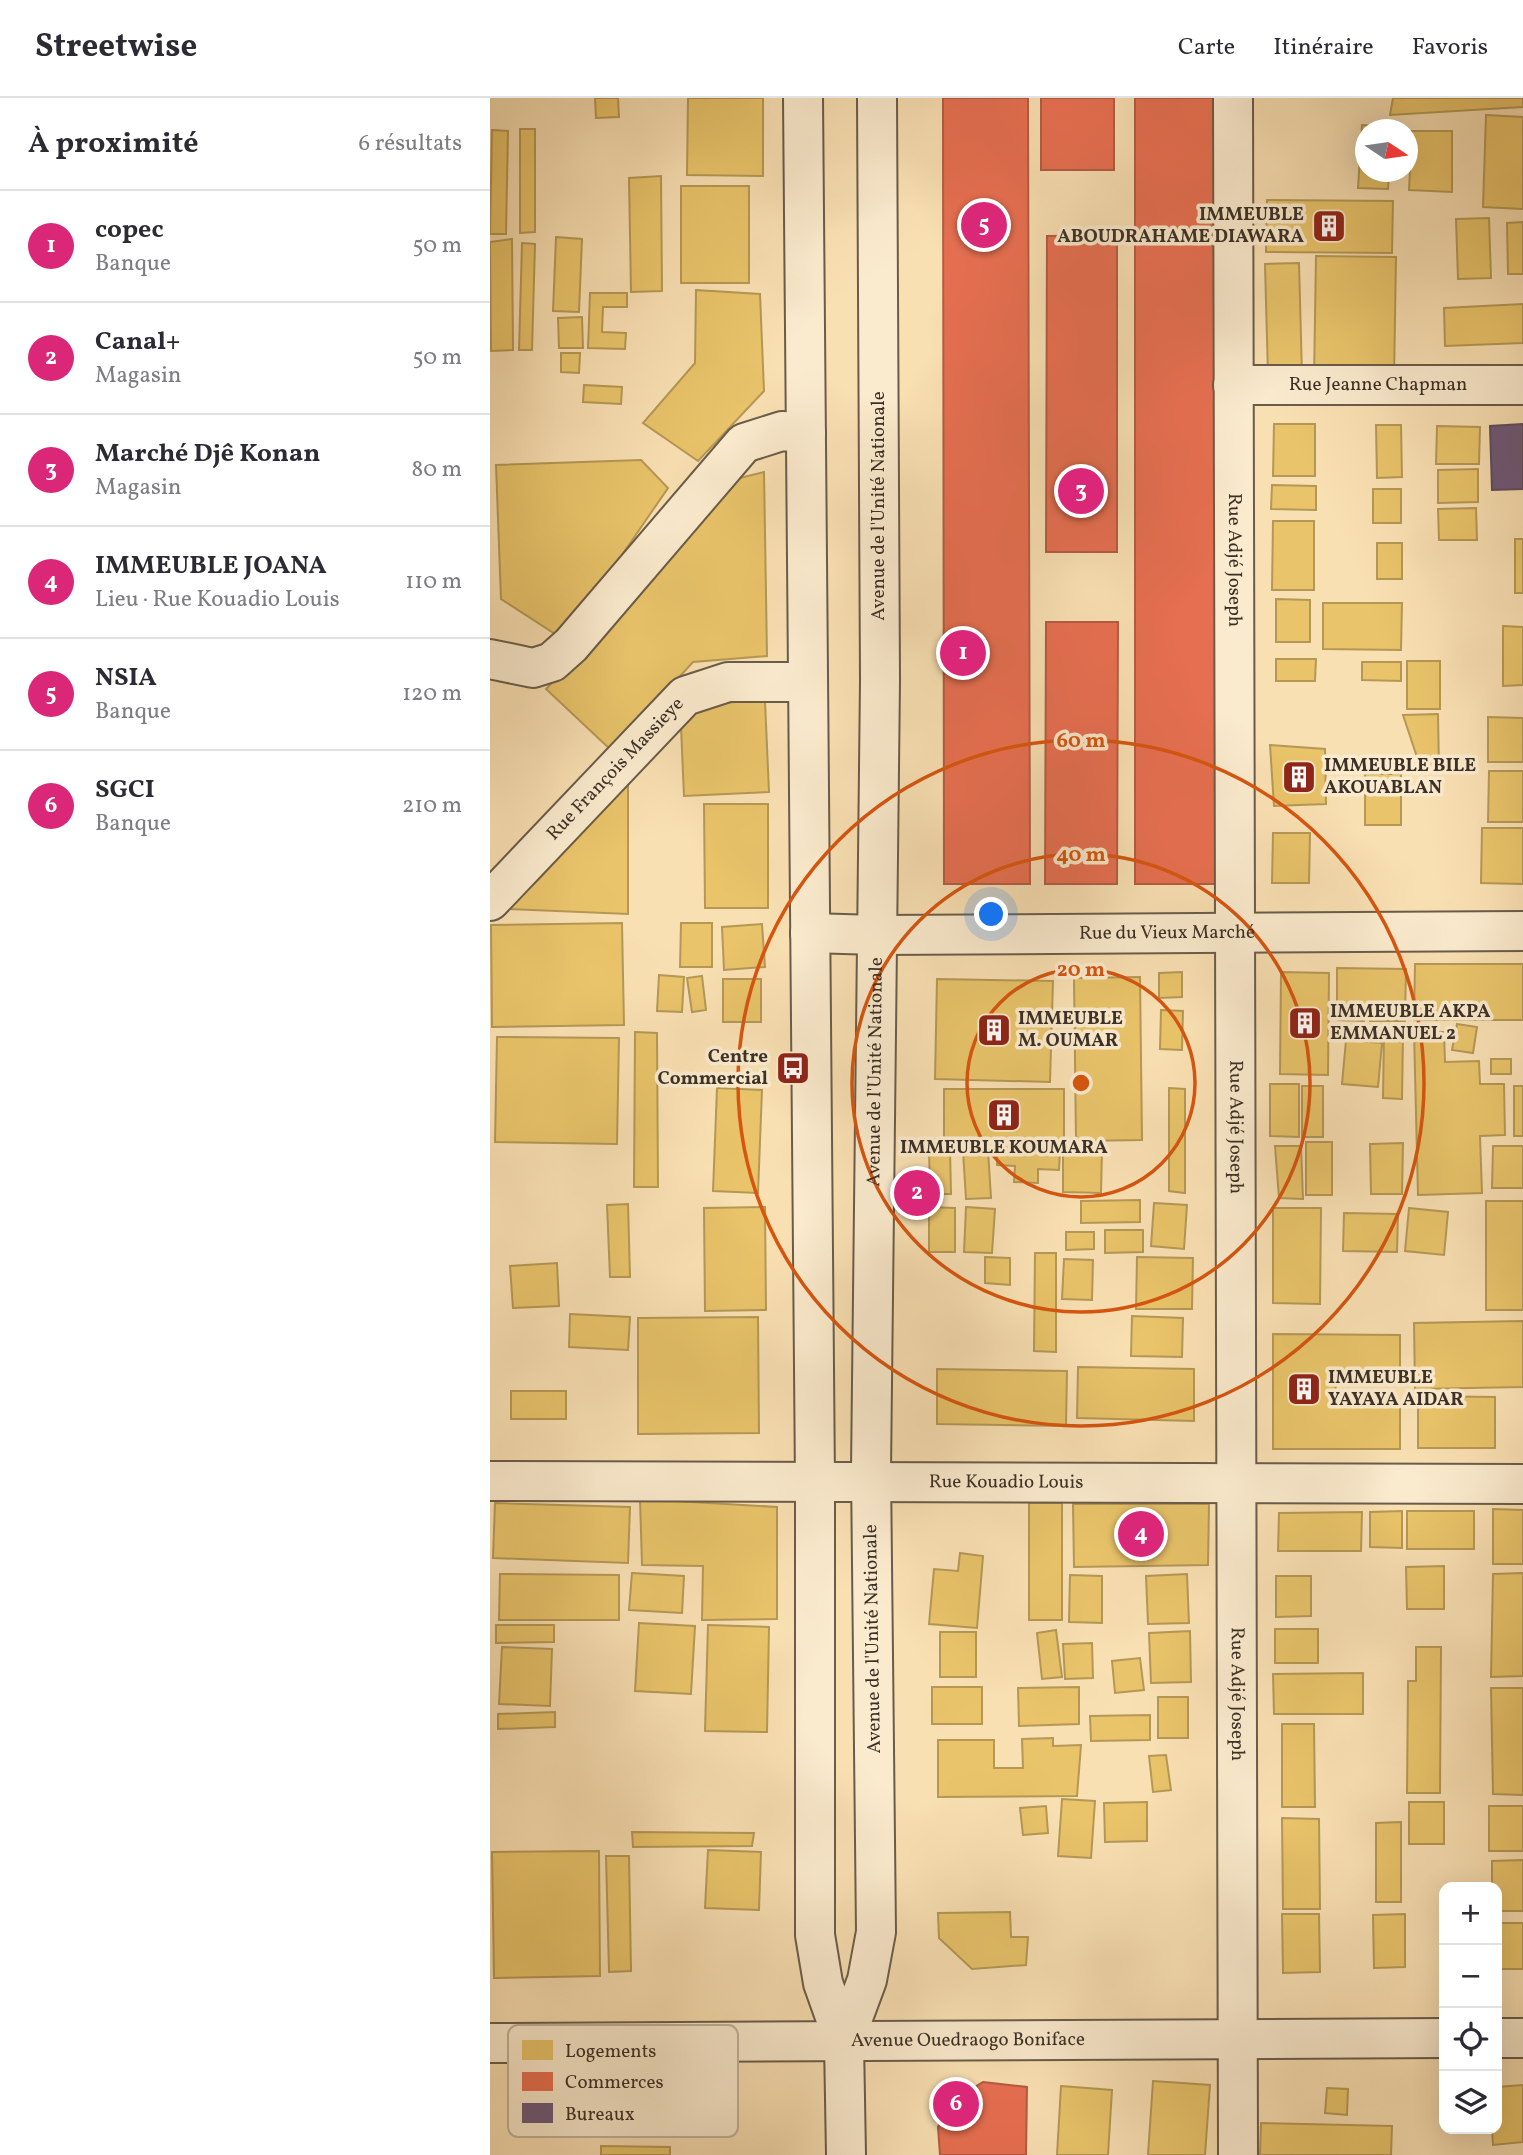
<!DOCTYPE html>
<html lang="fr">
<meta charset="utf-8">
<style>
:root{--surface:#fff;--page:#f2f2f3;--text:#2b2b33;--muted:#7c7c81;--line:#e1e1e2;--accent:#db2777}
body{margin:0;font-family:Vollkorn,serif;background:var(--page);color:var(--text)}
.controls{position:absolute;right:21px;bottom:21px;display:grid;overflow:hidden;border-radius:14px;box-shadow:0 7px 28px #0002}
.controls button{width:63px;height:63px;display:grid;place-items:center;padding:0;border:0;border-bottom:2px solid var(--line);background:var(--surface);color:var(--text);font:35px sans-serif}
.compass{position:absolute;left:865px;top:21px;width:63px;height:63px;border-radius:50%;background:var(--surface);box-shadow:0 7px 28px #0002;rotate:103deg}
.you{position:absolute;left:502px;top:817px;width:24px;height:24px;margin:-18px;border:5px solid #fff;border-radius:50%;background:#1a73e8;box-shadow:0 0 0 10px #1a73e833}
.badge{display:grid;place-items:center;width:46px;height:46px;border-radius:50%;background:var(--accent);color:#fff;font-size:23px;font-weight:700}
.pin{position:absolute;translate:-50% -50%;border:4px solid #fff;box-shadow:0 2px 7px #0006}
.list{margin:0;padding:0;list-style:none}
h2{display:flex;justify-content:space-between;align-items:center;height:91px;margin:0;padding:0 28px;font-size:30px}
h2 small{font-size:23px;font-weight:400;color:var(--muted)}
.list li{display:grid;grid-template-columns:46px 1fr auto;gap:21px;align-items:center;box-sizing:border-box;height:112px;padding:0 28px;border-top:2px solid var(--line)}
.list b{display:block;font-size:26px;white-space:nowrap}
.list p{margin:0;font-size:23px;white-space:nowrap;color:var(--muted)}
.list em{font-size:23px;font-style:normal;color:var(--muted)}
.icon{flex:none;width:38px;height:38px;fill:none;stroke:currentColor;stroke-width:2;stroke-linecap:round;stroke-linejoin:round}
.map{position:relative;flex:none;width:1033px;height:2057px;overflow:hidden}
header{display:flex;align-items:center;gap:42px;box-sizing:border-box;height:98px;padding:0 35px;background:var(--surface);border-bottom:2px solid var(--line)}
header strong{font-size:33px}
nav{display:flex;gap:38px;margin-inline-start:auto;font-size:24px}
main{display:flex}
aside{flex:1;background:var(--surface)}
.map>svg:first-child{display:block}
</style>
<header>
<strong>Streetwise</strong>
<nav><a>Carte</a><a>Itinéraire</a><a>Favoris</a></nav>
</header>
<main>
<aside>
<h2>À proximité<small>6 résultats</small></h2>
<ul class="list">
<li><span class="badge">1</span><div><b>copec</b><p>Banque</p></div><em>50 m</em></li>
<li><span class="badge">2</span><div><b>Canal+</b><p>Magasin</p></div><em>50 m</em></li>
<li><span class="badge">3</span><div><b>Marché Djê Konan</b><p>Magasin</p></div><em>80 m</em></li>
<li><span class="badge">4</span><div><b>IMMEUBLE JOANA</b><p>Lieu · Rue Kouadio Louis</p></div><em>110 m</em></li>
<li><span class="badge">5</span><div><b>NSIA</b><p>Banque</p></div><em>120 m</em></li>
<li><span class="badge">6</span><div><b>SGCI</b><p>Banque</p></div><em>210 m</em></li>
</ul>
</aside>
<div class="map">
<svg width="1033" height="2057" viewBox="0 0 1033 2057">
<rect width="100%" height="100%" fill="#f9e0b3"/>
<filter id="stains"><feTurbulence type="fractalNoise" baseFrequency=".00286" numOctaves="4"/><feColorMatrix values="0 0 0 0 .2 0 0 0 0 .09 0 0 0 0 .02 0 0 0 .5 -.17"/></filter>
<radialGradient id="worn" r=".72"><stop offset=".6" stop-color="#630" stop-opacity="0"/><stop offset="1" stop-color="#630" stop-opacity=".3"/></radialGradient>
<path fill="#e9c46a" stroke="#b59856" stroke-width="2" d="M105 0H128L129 19 106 20Z
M198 0H273V78L197 77Z
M903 0H1033V9L900 17Z
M996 17 1033 19V111L993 109Z
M872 27 902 29V32H876V74H899L898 91 868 90Z
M30 31H45V134L30 135Z
M2 32 18 33 16 136H0Z
M922 33H962V94L919 92Z
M171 78 172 193 141 194 139 80Z
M191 88H259V185H191Z
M777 102 903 103 902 155 776 154Z
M999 120 1001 180 968 181 966 121Z
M1033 124V176H1018L1017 125Z
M66 139 92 141 89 214 63 213Z
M22 141 23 252 1 253 0 144Z
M32 145 45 146 42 252H29Z
M826 158 906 159 904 282 824 281Z
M809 165 812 277 778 278 775 166Z
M206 192 270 196 274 293 208 363 153 325 205 265Z
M100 195H137V209H113L112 234 136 235 135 251 98 250Z
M1033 206V245L955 248 954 210Z
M92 219 93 250H69L68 220Z
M71 255H90L89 275 71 274Z
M94 287 132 289 131 306 93 304Z
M784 326H825V378H783Z
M886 327H911L912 379 887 380Z
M947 328 990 329 989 366H946Z
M151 362 178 390 121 473 65 536 11 501 6 367Z
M988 371V404L948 405V372Z
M274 374 277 558 203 564 122 653 56 591 250 380Z
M782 387 826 388V412L781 411Z
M883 391H911V425H883Z
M986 410 987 442H949L948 411Z
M783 423H824V492H782Z
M1025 441H1033V495H1025Z
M887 445H912V481H887Z
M786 501 820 502V544H786Z
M833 505H912L911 552 833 551Z
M1013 528 1033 529V587L1013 588Z
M786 561H826L825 583H786Z
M917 563H950V611H917Z
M872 564H911V583L872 582Z
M275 603 279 694 194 698 190 606Z
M948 616 949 671 932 674 913 617Z
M998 619 1033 620V664H998Z
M780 647 835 651 836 706 784 708Z
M999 673H1033V724H998Z
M875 676H911V727H875Z
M138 686V816L16 811 48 782Z
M214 706H278V810H215Z
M992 730H1033V786L991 785Z
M783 735H820L819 785H782Z
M132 825 134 927 2 929 1 827Z
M191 825H222V869H190Z
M272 826 275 869 234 872 232 829Z
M925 866H1033V922H924Z
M847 870 916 871 915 923H880V906H847Z
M692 874V899L669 900V875Z
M791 874 839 875 838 977 790 976Z
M169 877 194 879 192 914 167 913Z
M212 878 216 912 202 914 197 880Z
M650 879 652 1042 586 1043 584 880Z
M233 881H271V924H233Z
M447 881 563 883 560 984 445 981Z
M846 911 875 913 874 923 848 922Z
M671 912 693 913 692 952 670 951Z
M967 926 987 929 983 955 962 952Z
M145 934 167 935 168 1089H144Z
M924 934H954L955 964 989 963 990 986H1014L1015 1037 990 1038 992 1095 928 1097Z
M894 935H913L912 1001 893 1000Z
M7 939 129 940 127 1046 5 1044Z
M856 942 892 945 888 989 852 986Z
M1001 961H1021V976H1001Z
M780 986H809V1039L780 1038Z
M812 988H833V1039H812Z
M1024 988H1033V1038H1024Z
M227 990 272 992 268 1095 223 1093Z
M679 990 695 991V1095L679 1093Z
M454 991H574V1042L454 1043Z
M816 1044H842V1097H816Z
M913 1045 912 1096H881L880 1046Z
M785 1048H811L813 1101 789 1100Z
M1003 1048H1033V1090H1002Z
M507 1049 570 1051 569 1072 548 1071V1085L524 1084 525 1068 507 1067Z
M439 1051H460L461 1096H440Z
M573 1051 612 1052 611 1095 573 1094Z
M498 1052 501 1100 476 1101 473 1053Z
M650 1102V1124L591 1125V1103Z
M996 1103H1033V1212H996Z
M664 1105 697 1107 694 1151 661 1148Z
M138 1106 140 1179H120L117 1107Z
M275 1109 276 1212 215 1213 214 1110Z
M439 1109 465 1110V1154H439Z
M476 1109 505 1111 502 1155 474 1154Z
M783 1110H831L830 1206 783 1205Z
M919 1110 958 1114 954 1157 915 1153Z
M854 1115 908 1116 907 1154 853 1153Z
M615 1132H653V1154L615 1155Z
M576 1134H604V1151L576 1152Z
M545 1155H566V1254L544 1253Z
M495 1159 520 1160V1187L495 1185Z
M647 1159 703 1160 702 1211H646Z
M574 1161 603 1162 602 1202 572 1201Z
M67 1165 69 1208 23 1210 20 1168Z
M80 1216 140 1219 138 1252 79 1249Z
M642 1218 693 1220 692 1259 641 1258Z
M268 1219 269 1335 148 1336V1220Z
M1033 1223V1289L925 1291 924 1225Z
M783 1236 910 1237V1277L846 1278 845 1305H910V1351H783Z
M588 1269 704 1271V1323L587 1320Z
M447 1271 577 1273 576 1328 447 1326Z
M21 1293H76V1321H21Z
M928 1298 1005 1299V1350H928Z
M150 1401 287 1409V1521L212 1522 213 1468 152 1467Z
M5 1405 140 1409 138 1465 3 1460Z
M539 1405H572V1522H539Z
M583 1406H719L718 1467 584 1469Z
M1003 1411 1033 1412V1466H1003Z
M912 1413V1450L880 1449V1414Z
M917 1413H984V1451H917Z
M872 1414 871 1453H788L789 1415Z
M470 1455 493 1458 487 1530 439 1526 444 1471 468 1473Z
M954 1468V1511H917L916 1469Z
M142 1475 194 1478 192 1515 139 1512Z
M1033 1475V1578L1001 1579 1003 1476Z
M10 1476 129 1477V1522H9Z
M697 1476 699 1525 658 1526 656 1478Z
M580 1477 612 1478V1525L579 1524Z
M786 1478H821V1518L786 1519Z
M149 1525 205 1528 201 1596 145 1593Z
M6 1527H64V1544L6 1545Z
M218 1527 279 1529 277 1634 215 1633Z
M785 1531H828V1565H785Z
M566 1532 572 1579 552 1581 547 1535Z
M700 1533 701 1584 661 1585 659 1535Z
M450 1534H486V1579H450Z
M602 1545 603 1580 575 1581 573 1546Z
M12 1549 62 1551 60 1608 9 1606Z
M926 1549H951L950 1695H917L918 1583H926Z
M650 1560 654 1592 625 1595 622 1563Z
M873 1575V1616H784L783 1576Z
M442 1589H492V1626H442Z
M589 1589V1626L529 1628 528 1590Z
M1001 1590H1033V1697L1003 1696Z
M668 1599H698V1640H668Z
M65 1614V1629L8 1631V1616Z
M660 1617V1642L601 1643 600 1618Z
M792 1626H824L825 1709H792Z
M563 1640V1648L591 1647 587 1698 448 1699V1642H504V1670H533L532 1641Z
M676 1657 681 1692 663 1694 659 1658Z
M572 1701 605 1703 601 1760 568 1758Z
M657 1704V1743L615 1744 614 1705Z
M919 1704H954V1746H919Z
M556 1708 558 1735 533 1737 530 1710Z
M999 1708H1033V1753H999Z
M792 1720 829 1721 830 1811H793Z
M911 1724V1804H886V1725Z
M142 1734 264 1735 262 1748 143 1749Z
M218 1752 271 1754 269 1812 215 1810Z
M109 1753 110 1878 4 1880 2 1754Z
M116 1758H139L141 1873 119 1874Z
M1033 1762V1813H1007V1789H1002V1763Z
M520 1814 521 1839H538L536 1867 482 1871 449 1840 448 1815Z
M792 1816H829L830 1874 793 1875Z
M915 1816V1869L884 1870 883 1817Z
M1007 1825H1033V1871H1007Z
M663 1983 720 1987 715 2057H658Z
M1033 1987V2044L1003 2047 1002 2031H1007V1989Z
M571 1988 622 1992 618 2057H567Z
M837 1990 858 1991 857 2017 835 2015Z
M771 2025 902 2028 901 2057H770Z
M111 2048 180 2049V2057H111Z"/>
<path fill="#e76f51" stroke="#b35c44" stroke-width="2" d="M453 0H538L540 786H454Z
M551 0H624V72H551Z
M645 0H729L730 786H645Z
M627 137V454H556L557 138Z
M556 524H628L627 786H555Z
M493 1984 537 1989 536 2057H450L448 2029 465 2001Z"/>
<path fill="#6d597a" stroke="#5e4d61" stroke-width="2" d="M1033 326V391L1002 392 1000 328Z"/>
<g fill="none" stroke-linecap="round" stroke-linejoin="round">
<g stroke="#6a5c4a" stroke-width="42">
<g id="minor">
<path d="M313 0 325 1385V1837L333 1885 354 1944 356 2057"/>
<path id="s1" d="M743 0 748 2057"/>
<path id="s2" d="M743 287H1033"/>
<path d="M0 561 43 570 62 564 81 547 254 345 292 333 316 335"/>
<path id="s3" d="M0 803 195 598 238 584H317"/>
<path id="s4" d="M320 835 387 837 1033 833"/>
<path id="s5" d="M0 1383 1033 1386"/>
<path d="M1007 1940H1033"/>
<path id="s6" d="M354 1944 377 1882 386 1834 381 1373 390 583 387 0"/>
<path id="s7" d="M0 1945 954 1940"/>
</g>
</g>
<use href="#minor" stroke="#fbebce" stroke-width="38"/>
</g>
<g fill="none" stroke="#d7550f" stroke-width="3.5">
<circle cx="591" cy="985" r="114"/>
<circle cx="591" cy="985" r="229"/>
<circle cx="591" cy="985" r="343"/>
</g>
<defs>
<g id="building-square" transform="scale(1.75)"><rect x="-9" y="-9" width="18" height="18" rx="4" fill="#8f2418" stroke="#fbebce"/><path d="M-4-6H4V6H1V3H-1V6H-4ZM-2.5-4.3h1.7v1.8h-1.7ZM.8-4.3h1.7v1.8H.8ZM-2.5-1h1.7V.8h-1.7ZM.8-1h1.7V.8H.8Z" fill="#fff"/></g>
<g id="bus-square" transform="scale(1.75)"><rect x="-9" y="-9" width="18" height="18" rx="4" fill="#8f2418" stroke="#fbebce"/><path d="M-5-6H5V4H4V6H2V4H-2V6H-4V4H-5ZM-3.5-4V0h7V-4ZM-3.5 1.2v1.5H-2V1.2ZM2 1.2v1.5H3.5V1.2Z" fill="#fff"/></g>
</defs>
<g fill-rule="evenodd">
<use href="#building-square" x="839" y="128"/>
<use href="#building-square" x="809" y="679"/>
<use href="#building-square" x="815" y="925"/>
<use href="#building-square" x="504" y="932"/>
<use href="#bus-square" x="303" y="970"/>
<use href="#building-square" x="514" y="1017"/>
<use href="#building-square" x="814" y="1291"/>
</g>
<g text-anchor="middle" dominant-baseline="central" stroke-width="7" stroke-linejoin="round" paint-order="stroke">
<g font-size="19" font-weight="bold" fill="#3b3027" stroke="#fbebce" text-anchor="start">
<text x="814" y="117" text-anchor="end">IMMEUBLE<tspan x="814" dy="22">ABOUDRAHAME DIAWARA</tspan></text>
<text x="834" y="668">IMMEUBLE BILE<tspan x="834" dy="22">AKOUABLAN</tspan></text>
<text x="840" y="914">IMMEUBLE AKPA<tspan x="840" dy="22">EMMANUEL 2</tspan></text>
<text x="528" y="921">IMMEUBLE<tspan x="528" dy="22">M. OUMAR</tspan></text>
<text x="278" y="959" text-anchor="end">Centre<tspan x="278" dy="22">Commercial</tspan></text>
<text x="514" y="1050" text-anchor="middle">IMMEUBLE KOUMARA</text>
<text x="838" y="1280">IMMEUBLE<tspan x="838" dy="22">YAYAYA AIDAR</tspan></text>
</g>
<g font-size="19" fill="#3b3027" stroke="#fbebce">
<text stroke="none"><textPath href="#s2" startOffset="145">Rue Jeanne Chapman</textPath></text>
<text transform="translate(389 408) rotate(-90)">Avenue de l'Unité Nationale</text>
<text stroke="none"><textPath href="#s1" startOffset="462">Rue Adjé Joseph</textPath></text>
<text stroke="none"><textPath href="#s3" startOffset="182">Rue François Massieye</textPath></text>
<text stroke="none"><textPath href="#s4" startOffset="357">Rue du Vieux Marché</textPath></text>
<text stroke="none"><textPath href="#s6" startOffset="975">Avenue de l'Unité Nationale</textPath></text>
<text stroke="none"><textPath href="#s1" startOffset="1029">Rue Adjé Joseph</textPath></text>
<text stroke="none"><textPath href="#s5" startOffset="516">Rue Kouadio Louis</textPath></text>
<text transform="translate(383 1541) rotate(-91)">Avenue de l'Unité Nationale</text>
<text stroke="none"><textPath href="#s1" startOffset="1596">Rue Adjé Joseph</textPath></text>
<text stroke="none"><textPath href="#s7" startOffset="478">Avenue Ouedraogo Boniface</textPath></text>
</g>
</g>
<rect x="18" y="1927" width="230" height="112" rx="10" fill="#fbebce" stroke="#c1b39c" stroke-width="2"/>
<rect x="32" y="1942" width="31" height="20" fill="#e9c46a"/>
<rect x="32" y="1974" width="31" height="19" fill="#e76f51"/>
<rect x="32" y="2005" width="31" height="20" fill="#6d597a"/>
<g font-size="19" fill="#3b3027">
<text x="75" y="1959">Logements</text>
<text x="75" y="1990">Commerces</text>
<text x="75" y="2022">Bureaux</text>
</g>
<circle cx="591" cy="985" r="10" fill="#d7550f" stroke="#fbebce" stroke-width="3.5"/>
<g font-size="21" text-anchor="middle" font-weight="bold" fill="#d7550f" stroke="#fbebce" stroke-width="7" stroke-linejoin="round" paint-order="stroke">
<text x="591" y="649">60 m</text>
<text x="591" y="763">40 m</text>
<text x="591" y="878">20 m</text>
</g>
<rect width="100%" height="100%" filter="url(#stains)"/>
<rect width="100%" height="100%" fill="url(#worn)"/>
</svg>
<div class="controls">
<button>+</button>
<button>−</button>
<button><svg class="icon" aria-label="locate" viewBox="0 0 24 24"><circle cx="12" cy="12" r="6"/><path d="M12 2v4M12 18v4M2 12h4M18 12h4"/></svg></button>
<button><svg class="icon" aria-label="layers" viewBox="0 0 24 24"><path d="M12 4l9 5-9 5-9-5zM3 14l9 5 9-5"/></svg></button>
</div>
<svg class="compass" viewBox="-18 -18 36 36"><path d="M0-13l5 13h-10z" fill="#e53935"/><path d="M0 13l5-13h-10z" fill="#7c7c81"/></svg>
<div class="you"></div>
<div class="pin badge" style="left:473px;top:555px">1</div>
<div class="pin badge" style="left:427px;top:1095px">2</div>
<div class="pin badge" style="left:591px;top:393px">3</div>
<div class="pin badge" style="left:651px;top:1436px">4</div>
<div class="pin badge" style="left:494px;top:127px">5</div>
<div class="pin badge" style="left:466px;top:2006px">6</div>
</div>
</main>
